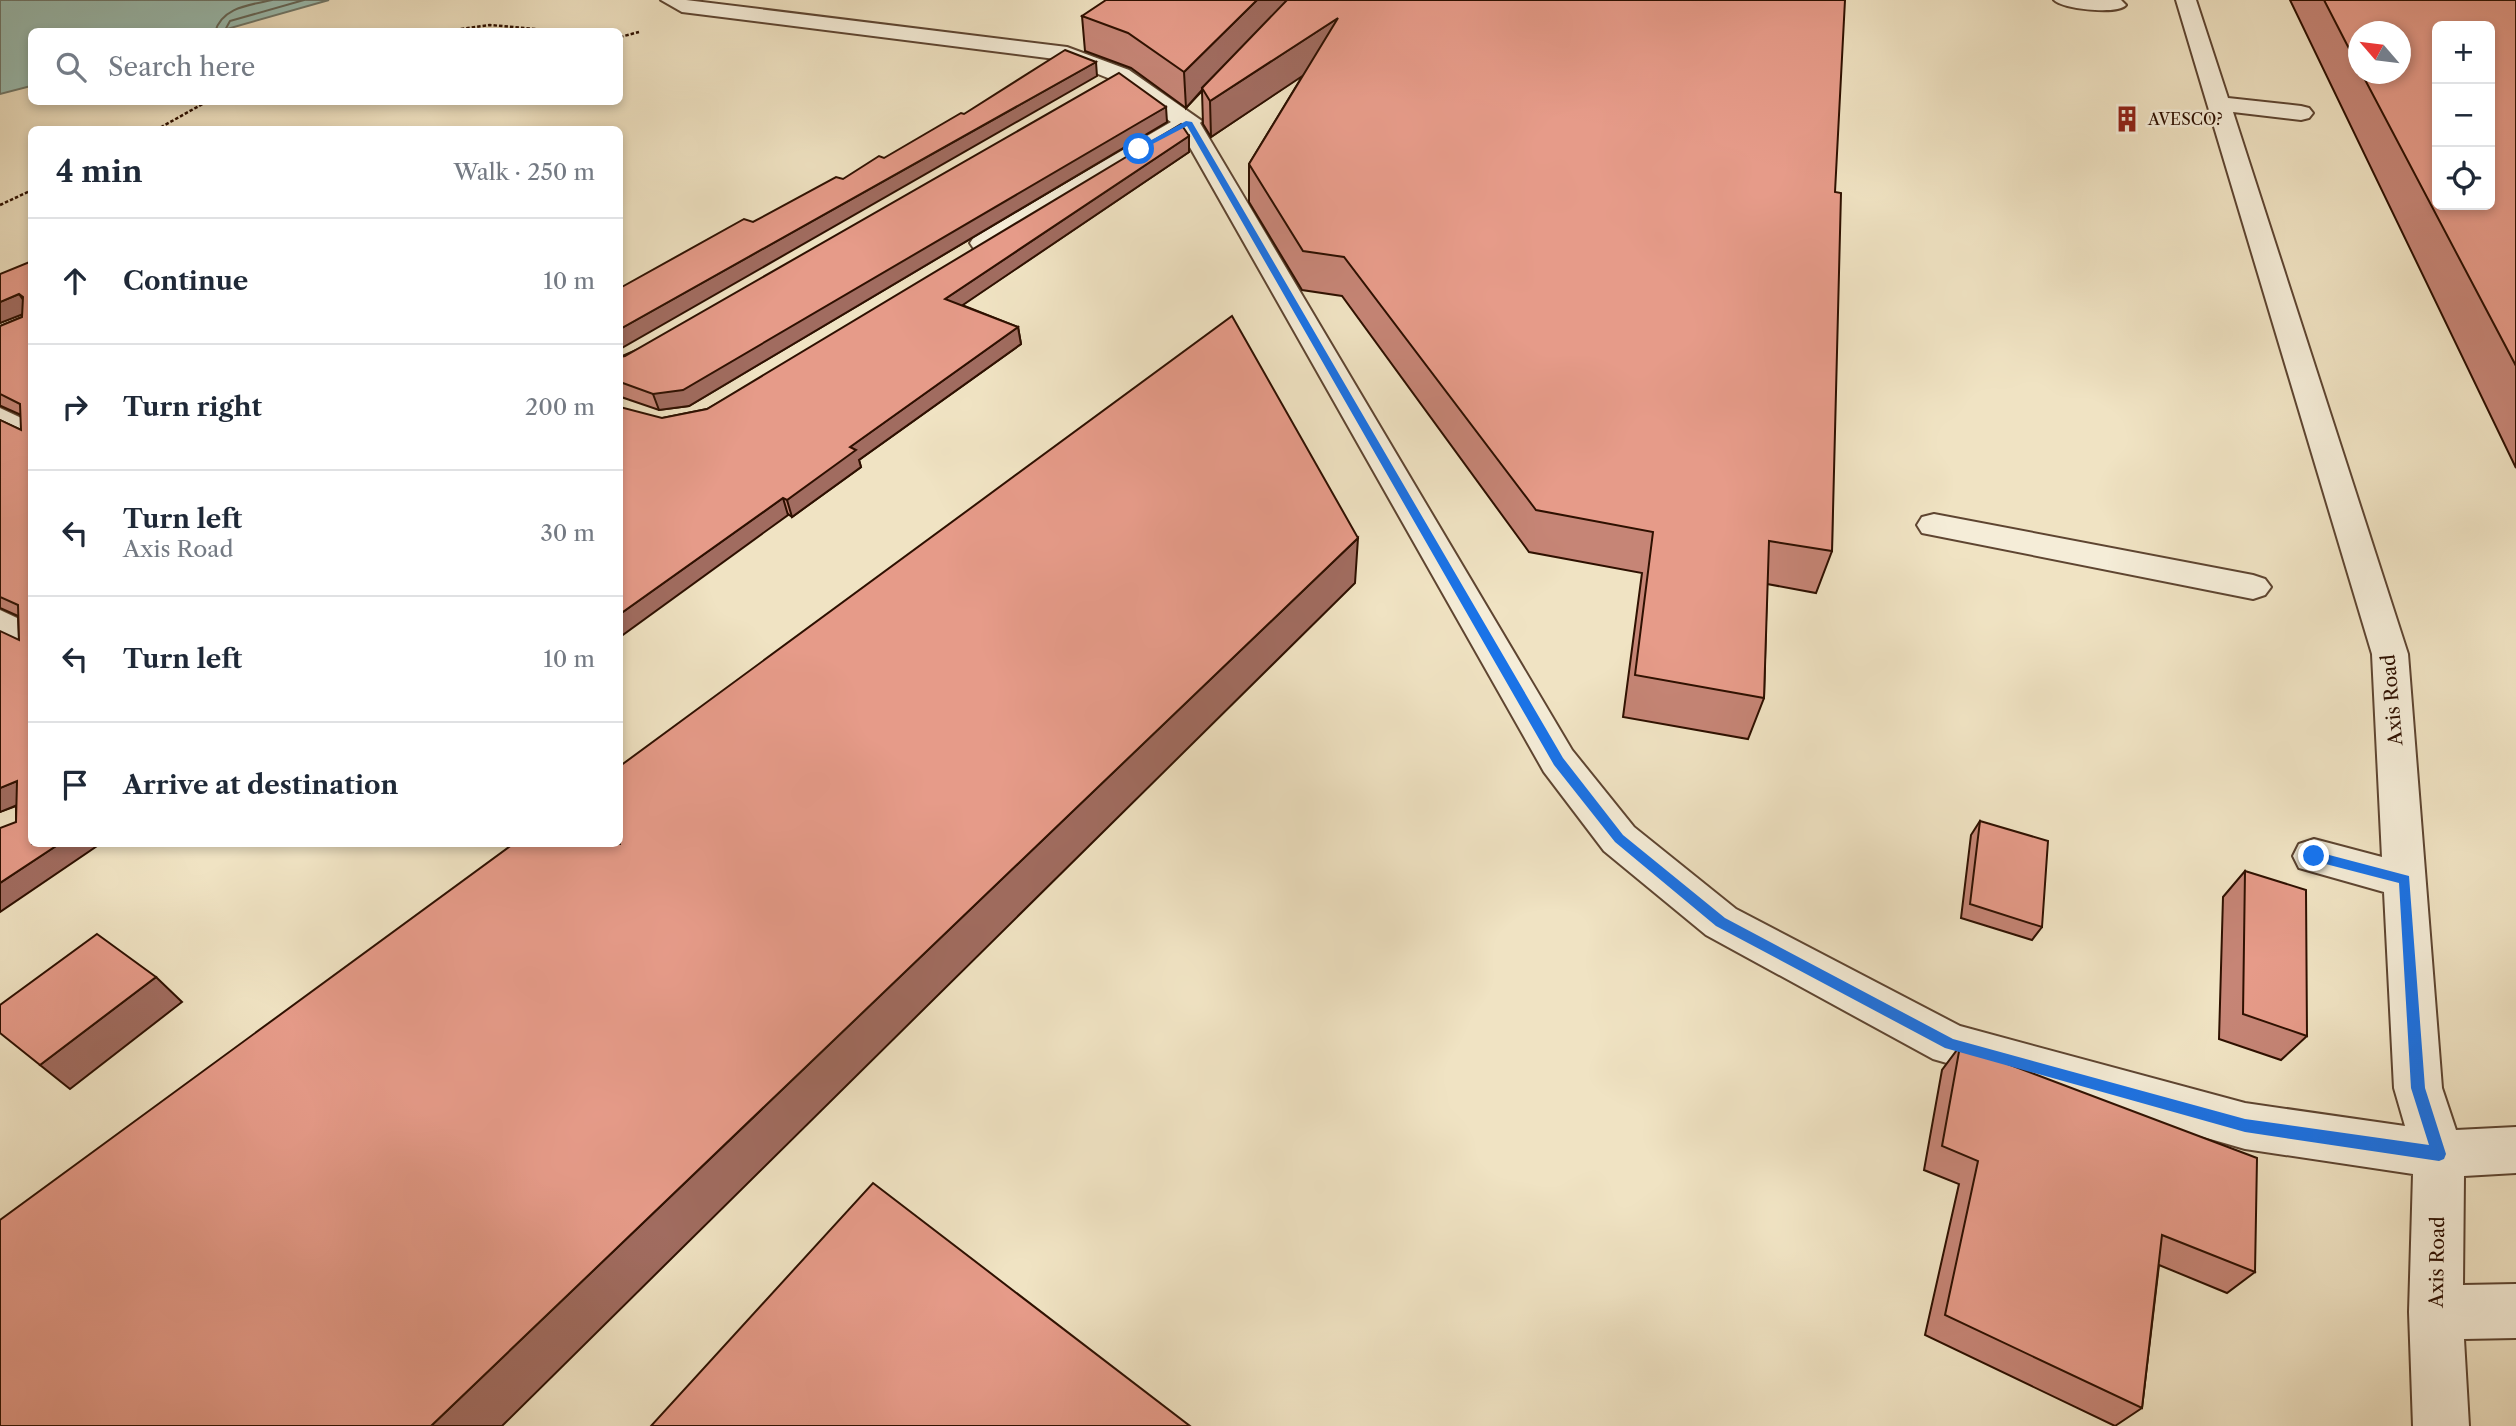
<!DOCTYPE html>
<meta charset="utf-8">
<style>
:root{--surface:#fff;--page:#f2f2f3;--text:#1f2937;--muted:#747a83;--line:#e0e1e3}
body{margin:0;font-family:"Libre Caslon Text",serif;background:var(--page);color:var(--text)}
.controls{position:absolute;right:21px;top:21px;display:grid;overflow:hidden;border-radius:10px;box-shadow:0 4px 10px #0003}
.controls button{width:63px;height:63px;display:grid;place-items:center;padding:0;border:0;border-bottom:2px solid var(--line);background:var(--surface);color:var(--text);font:35px sans-serif}
.compass{position:absolute;left:2348px;top:21px;width:63px;height:63px;border-radius:50%;background:var(--surface);box-shadow:0 4px 10px #0003;rotate:298deg}
.stop{position:absolute;width:21px;height:21px;margin:-16px;border:5px solid #1a73e8;border-radius:50%;background:#fff}
.stop.end{background:#1a73e8;border-color:#fff;box-shadow:0 2px 7px #0008}
.list{margin:0;padding:0;list-style:none}
h2{display:flex;justify-content:space-between;align-items:center;height:91px;margin:0;padding:0 28px;font-size:30px}
h2 small{font-size:23px;font-weight:400;color:var(--muted)}
.list li{display:grid;grid-template-columns:46px 1fr auto;gap:21px;align-items:center;box-sizing:border-box;height:126px;padding:0 28px;border-top:2px solid var(--line)}
.list b{display:block;font-size:26px;white-space:nowrap}
.list p{margin:0;font-size:23px;white-space:nowrap;color:var(--muted)}
.list em{font-size:23px;font-style:normal;color:var(--muted)}
.icon{flex:none;width:38px;height:38px;fill:none;stroke:currentColor;stroke-width:2;stroke-linecap:round;stroke-linejoin:round}
.map{position:relative;flex:none;width:2516px;height:1426px;overflow:hidden}
.search{position:absolute;background:var(--surface);box-shadow:0 4px 10px #0003;left:28px;top:28px;width:595px;height:77px;display:flex;align-items:center;gap:18px;box-sizing:border-box;padding:0 24px;border-radius:10px;color:var(--muted);font-size:26px}
.panel{position:absolute;background:var(--surface);box-shadow:0 4px 10px #0003;left:28px;top:126px;width:595px;height:721px;border-radius:10px}
.map>svg:first-child{display:block}
</style>
<div class="map">
<svg width="2516" height="1426" viewBox="0 0 2516 1426">
<rect width="100%" height="100%" fill="#f0e3c3"/>
<filter id="stains"><feTurbulence type="fractalNoise" baseFrequency=".00286" numOctaves="4"/><feColorMatrix values="0 0 0 0 .2 0 0 0 0 .09 0 0 0 0 .02 0 0 0 .5 -.17"/></filter>
<radialGradient id="worn" r=".72"><stop offset=".6" stop-color="#630" stop-opacity="0"/><stop offset="1" stop-color="#630" stop-opacity=".3"/></radialGradient>
<path fill="#9abeb2" stroke="#6f786b" stroke-width="2" d="M0 0H329L220 31 32 32 31 86 0 94Z"/>
<g fill="none" stroke-linecap="round" stroke-linejoin="round">
<path stroke="#646759" stroke-width="2" d="M215 32C222 7 250 5 272 0
M224 32 230 21 304 0"/>
<g stroke="#5e4531" stroke-width="4">
<path id="minor" d="M661 0H686L1067 47 1129 70 1202 121 1200 123 1572 750 1634 827 1736 909 1960 1026 2245 1103 2405 1126 2394 1088 2384 892 2299 868 2293 856 2299 844 2314 839 2382 857 2372 654 2176 0H2196L2228 98 2301 106 2309 108 2313 113 2309 118 2301 120 2233 112 2408 654 2442 1088 2456 1130 2516 1127V1173L2464 1176 2463 1285 2516 1284V1338L2464 1339 2469 1426H2413L2409 1312 2413 1174 2245 1149 1933 1059 1706 935 1604 851 1544 772 1183 135 992 249H974L970 243 974 237 1171 122 1113 80 1063 60 682 12Z
M2054 0H2121L2126 5C2118 15 2062 9 2054 0Z
M0 408 32 423V445L0 430Z
M1934 514 2253 575 2265 579 2271 587 2265 595 2253 599 1922 533 1917 525 1922 517Z
M0 610 32 625V655L0 639Z"/>
</g>
<path stroke="#2e1000" stroke-width="2.5" stroke-dasharray="3.5 2" stroke-linecap="butt" d="M439 32 490 25 568 32
M620 37 639 32
M156 130 206 102
M0 205 32 190"/>
<use href="#minor" fill="#f5edd8" fill-rule="evenodd"/>
</g>
<path fill="#c68576" stroke="#2e1000" stroke-width="2" fill-rule="evenodd" d="M2290 0H2516V468ZM2358 32 2400 74H2358Z
M1082 16 1835 192 1832 551 1816 593 1767 584 1764 698 1748 739 1623 717 1642 573 1529 552 1342 296 1302 290 1249 202V164L1303 75 1211 137 1203 124 1202 91 1186 108 1131 68 1085 51Z
M1167 122 689 406 659 410 621 397 620 398V357Z
M1189 136V152L962 305 1018 327 1021 344 859 460 861 467 792 517 662 418 707 409Z
M32 261V844L16 822V806L0 812 19 640 18 616 0 608V420L21 430V415L1 406H0V326L22 317V314L0 323Z
M1980 821 2042 927 2032 940 1961 918 1971 835Z
M2245 871 2307 1036 2281 1060 2219 1039 2223 897Z
M1960 1046 2255 1272 2227 1293 2159 1265 2142 1408 2115 1426 1925 1335 1959 1184 1924 1170 1942 1070Z"/>
<path fill="#a16c60" stroke="#2e1000" stroke-width="2" d="M1257 0H1290L1202 88V90L1186 108 1184 72Z
M1338 18 1337 53 1211 137 1210 101Z
M1096 62 1097 76 620 349V329Z
M1166 107 1167 122 689 406 659 410 653 394Z
M1189 136V152L948 315 945 299Z
M19 294 31 311 0 323V302Z
M1018 327 1021 344 859 460 861 467 792 517 787 500 850 447Z
M783 498 788 515 620 637V614Z
M1358 538 1355 583 502 1426H431Z
M17 781 32 799 0 812V788Z
M59 844H100L0 912V883Z
M156 977 182 1002 70 1089 40 1065Z"/>
<path fill="#e69b89" stroke="#2e1000" stroke-width="2" fill-rule="evenodd" d="M1106 0H1257L1184 72 1128 33 1082 16Z
M1287 0H1845L1835 192 1841 193 1832 551 1769 541 1764 698 1635 675 1653 532 1536 510 1344 257 1303 251 1249 164 1338 18 1210 101 1202 88Z
M2324 0H2516V366L2362 74H2400V32H2358V66ZM2437 26H2490V205H2437Z
M1065 50 1096 62 620 329V288L744 219 753 222 836 177 843 179 879 156 884 158 961 113 964 114Z
M1119 73 1166 107 683 390 653 394 620 382V357L625 356Z
M1181 124 1189 136 945 299 1018 327 850 447 856 450 787 500 783 498 620 614V407L662 418 707 409Z
M32 261V844H59L0 883V828L16 822 17 781 0 788V631L19 640 18 605 0 597V420L21 430 20 404 0 394V326L22 317 23 297 19 294 0 302V274Z
M1232 316 1358 538 431 1426H0V1220L513 844H620V766Z
M1980 821 2048 841 2042 927 1970 904Z
M2245 871 2306 890 2307 1036 2243 1014Z
M97 934 156 977 40 1065 0 1033V1005Z
M1960 1046 2257 1158 2255 1272 2162 1235 2142 1408 1945 1315 1978 1161 1942 1146Z
M873 1183 1190 1426H651Z"/>
<path fill="#1a73e8" d="M1186 121 1192 122 1563 758 1623 835 1725 918 1953 1039 2245 1119 2429 1145 2411 1088 2399 883 2314 861 2307 856 2314 851 2409 876 2425 1088 2446 1154 2444 1159 2439 1161 2245 1132 1945 1048 1716 926 1615 842 1554 765 1187 126 1141 150 1135 149Z"/>
<defs>
<g id="building-bare" transform="scale(2.1)"><path d="M-4-6H4V6H1V3H-1V6H-4ZM-2.5-4.3h1.7v1.8h-1.7ZM.8-4.3h1.7v1.8H.8ZM-2.5-1h1.7V.8h-1.7ZM.8-1h1.7V.8H.8Z" fill="#8f2418" stroke="#f5edd8" stroke-width="2.5" paint-order="stroke"/></g>
</defs>
<g fill-rule="evenodd">
<use href="#building-bare" x="2127" y="119"/>
</g>
<g text-anchor="middle" dominant-baseline="central" stroke-width="5" stroke-linejoin="round" paint-order="stroke">
<g font-size="16" fill="#2e1000" stroke="#f5edd8" text-anchor="start">
<text x="2148" y="119">AVESCO?</text>
</g>
<g font-size="19" fill="#2e1000" stroke="#f5edd8">
<text transform="translate(2392 700) rotate(-95)">Axis Road</text>
<text transform="translate(2437 1262) rotate(-89)">Axis Road</text>
</g>
</g>
<rect width="100%" height="100%" filter="url(#stains)"/>
<rect width="100%" height="100%" fill="url(#worn)"/>
</svg>
<div class="controls">
<button>+</button>
<button>−</button>
<button><svg class="icon" aria-label="locate" viewBox="0 0 24 24"><circle cx="12" cy="12" r="6"/><path d="M12 2v4M12 18v4M2 12h4M18 12h4"/></svg></button>
</div>
<svg class="compass" viewBox="-18 -18 36 36"><path d="M0-13l5 13h-10z" fill="#e53935"/><path d="M0 13l5-13h-10z" fill="#747a83"/></svg>
<div class="stop" style="left:1139px;top:149px"></div>
<div class="stop end" style="left:2314px;top:856px"></div>
<div class="search"><svg class="icon" aria-label="search" viewBox="0 0 24 24"><circle cx="10" cy="10" r="6"/><path d="M15 15l6 6"/></svg>Search here</div>
<section class="panel">
<h2>4 min<small>Walk · 250 m</small></h2>
<ul class="list">
<li><svg class="icon" aria-label="ahead" viewBox="0 0 24 24"><path d="M12 20V5M6 11l6-6 6 6"/></svg><div><b>Continue</b></div><em>10 m</em></li>
<li><svg class="icon" aria-label="right" viewBox="0 0 24 24"><path d="M7 20v-9h11M14 6l5 5-5 5"/></svg><div><b>Turn right</b></div><em>200 m</em></li>
<li><svg class="icon" aria-label="left" viewBox="0 0 24 24"><path d="M17 20v-9H6M10 6l-5 5 5 5"/></svg><div><b>Turn left</b><p>Axis Road</p></div><em>30 m</em></li>
<li><svg class="icon" aria-label="left" viewBox="0 0 24 24"><path d="M17 20v-9H6M10 6l-5 5 5 5"/></svg><div><b>Turn left</b></div><em>10 m</em></li>
<li><svg class="icon" aria-label="arrive" viewBox="0 0 24 24"><path d="M6 21V4h12l-3 4 3 4H6"/></svg><div><b>Arrive at destination</b></div></li>
</ul>
</section>
</div>
